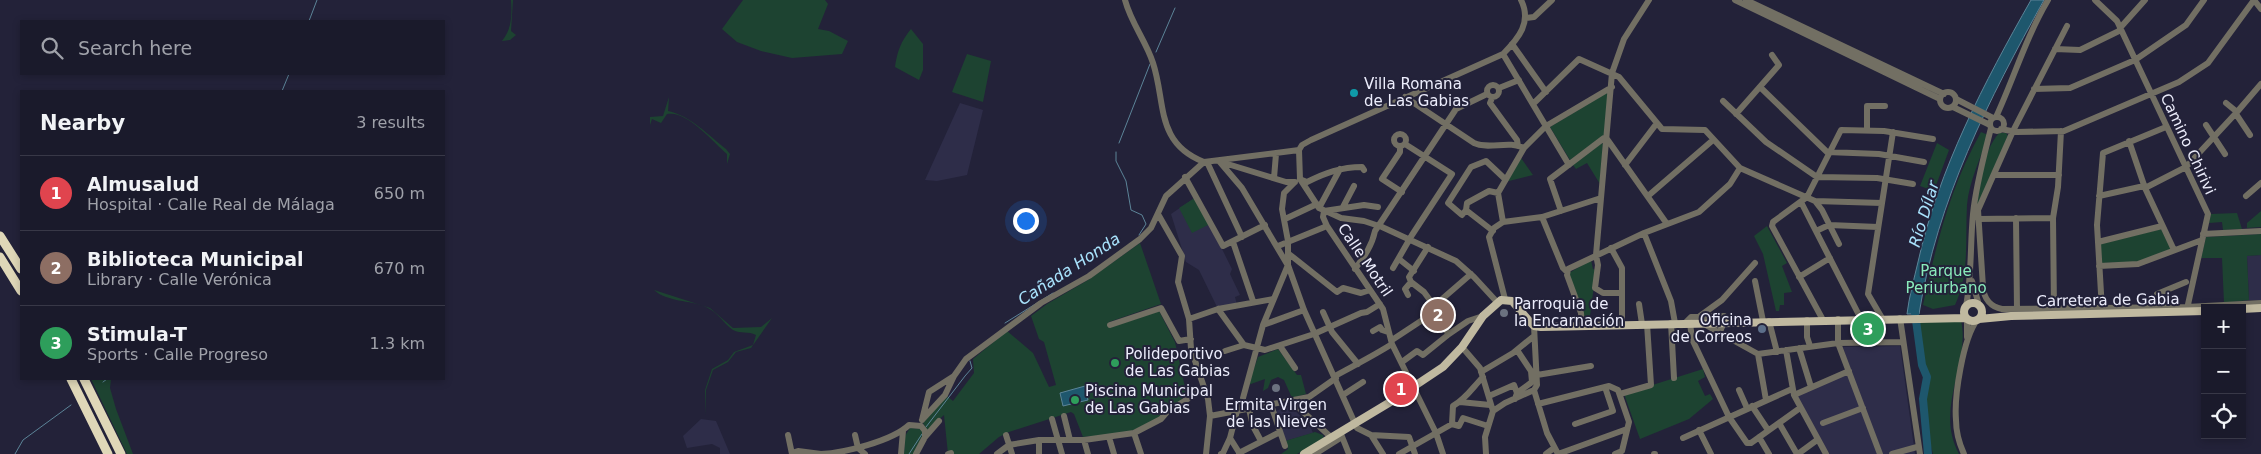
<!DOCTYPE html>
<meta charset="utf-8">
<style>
:root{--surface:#1a1a2b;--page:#272737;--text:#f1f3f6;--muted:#9fa1a9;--line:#383847;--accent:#2563eb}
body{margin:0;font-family:"DejaVu Sans",sans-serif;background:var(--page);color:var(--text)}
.controls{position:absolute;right:15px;bottom:15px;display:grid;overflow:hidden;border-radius:0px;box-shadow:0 2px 8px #0003}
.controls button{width:45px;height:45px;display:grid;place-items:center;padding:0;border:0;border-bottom:1px solid var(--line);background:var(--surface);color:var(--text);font:25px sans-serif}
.you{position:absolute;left:1025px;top:220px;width:18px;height:18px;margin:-12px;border:4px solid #fff;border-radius:50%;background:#1a73e8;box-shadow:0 0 0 8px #1a73e833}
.badge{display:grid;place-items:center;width:32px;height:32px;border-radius:50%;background:var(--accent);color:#fff;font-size:16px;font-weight:700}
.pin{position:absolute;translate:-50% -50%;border:2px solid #fff;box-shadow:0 1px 5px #0006}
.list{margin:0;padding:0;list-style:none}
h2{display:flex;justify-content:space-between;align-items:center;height:65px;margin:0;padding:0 20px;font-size:21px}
h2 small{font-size:16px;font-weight:400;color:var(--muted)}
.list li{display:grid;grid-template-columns:32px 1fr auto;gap:15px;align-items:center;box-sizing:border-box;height:75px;padding:0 20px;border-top:1px solid var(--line)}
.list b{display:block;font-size:19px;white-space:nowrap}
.list p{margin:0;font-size:16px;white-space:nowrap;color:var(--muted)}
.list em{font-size:16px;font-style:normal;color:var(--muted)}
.icon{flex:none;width:28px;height:28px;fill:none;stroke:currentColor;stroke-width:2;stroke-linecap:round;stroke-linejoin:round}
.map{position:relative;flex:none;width:2261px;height:454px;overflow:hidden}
.search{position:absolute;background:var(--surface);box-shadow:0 2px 8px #0003;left:20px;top:20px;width:425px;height:55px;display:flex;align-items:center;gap:12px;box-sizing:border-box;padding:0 18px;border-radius:0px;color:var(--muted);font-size:19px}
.panel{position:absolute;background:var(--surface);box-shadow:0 2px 8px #0003;left:20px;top:90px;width:425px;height:290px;border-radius:0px}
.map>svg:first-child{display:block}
</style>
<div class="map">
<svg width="2261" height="454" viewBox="0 0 2261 454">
<rect width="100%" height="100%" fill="#232239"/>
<path fill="#2e2d49" d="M960 103 983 110 967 175 937 181 925 180Z
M1196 197 1232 269 1230 274 1240 295 1235 297 1237 305 1218 309 1199 270 1186 262 1171 214Z
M2261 255V300H2249L2247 256Z
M1900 346 1915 454H1829L1796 395 1851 372 1843 347Z
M1290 406 1309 424 1313 433 1285 441 1275 411Z
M701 419 716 421 730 454H720V448L712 444 687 448 683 436Z"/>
<path fill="#1d4331" d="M511 0H513L511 31 516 35 510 40 502 41C512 29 512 15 511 0Z
M743 0H825L828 4 818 29 829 31 848 41 842 54 792 58 761 51 737 42 722 29Z
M911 29 923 44V70L919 80 895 67C897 52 901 41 911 29Z
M967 54 991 61 983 102 952 92Z
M1608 92 1604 135 1570 160 1550 127Z
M669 97 668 111C691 116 708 135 726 149L730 154 727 164V154C713 142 687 110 667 114L661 123 652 119 650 125V117L663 116Z
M1981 132 1988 135C1981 158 1969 181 1967 205 1965 239 1970 273 1955 305L1933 309 1923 305C1937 242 1949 190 1981 132Z
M1999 133H2006L2008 136 1976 209C1980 184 1982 153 1999 133Z
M1602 143 1603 144 1600 184 1587 163 1576 169 1573 165Z
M1937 143 1949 150 1934 191 1920 186Z
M1521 158 1533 175 1505 182Z
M1196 197 1210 224 1192 233 1179 208Z
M2261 211V227L2247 228V223Z
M2237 213 2242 229 2223 230 2222 222 2209 223 2211 214Z
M1767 226 1787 263 1782 266 1792 292 1784 293V305H1780L1779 311H1776L1763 254 1754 236Z
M2161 229 2171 249 2137 262 2102 263 2100 244Z
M2261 234V255L2247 256 2249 300 2224 303 2222 258H2201L2206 237Z
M1140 243 1161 304 1109 322 1111 327 1159 311 1175 342 1186 392C1181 407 1148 424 1134 430 1119 436 1099 435 1083 437L1074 414 1071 412 1009 432 999 437 979 454H948L944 415 927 430 923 423 947 396 953 401 974 373 973 359 1007 331 1033 353 1049 387 1056 385 1044 342 1039 339 1031 316 1047 304 1088 280Z
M1591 260 1593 269 1596 270 1590 316H1582L1569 273Z
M654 290 710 308 733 328 761 327 772 318 751 348 736 352 728 362 713 370 706 390 705 415V390L712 369 728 360 734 352 753 345 756 335C748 331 741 334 733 330 723 323 718 312 706 307 690 300 667 302 654 290Z
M1961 321C1971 362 1934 409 1959 454H1933L1930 443 1919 322Z
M1278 349 1297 375H1301L1306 394 1292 398 1284 380 1278 377 1271 380 1268 388 1263 391 1265 379 1248 385 1258 357Z
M1703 369 1705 377 1698 381 1705 396 1710 394 1713 399 1689 419 1640 439 1624 394Z
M91 379H111L110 388 116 409 133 454H127Z
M910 428 922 429 923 438 914 454H904L905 436Z
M1315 432 1323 435 1324 439 1297 454H1281L1288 449 1285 441Z"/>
<path fill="#1e576d" stroke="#5c8498" d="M2031 0H2044C1989 99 1937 200 1919 314H1907C1909 297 1914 279 1918 262 1939 168 1984 83 2031 0Z
M1085 386 1088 400 1063 406 1060 393Z"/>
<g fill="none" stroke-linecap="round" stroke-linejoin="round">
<path stroke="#5c8498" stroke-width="1" d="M309 21 317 0
M1156 52 1175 8
M282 91 289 74
M1119 143 1150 64
M1116 152V161L1126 181 1131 210 1142 215 1146 224 1139 235
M1005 323 1053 293
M103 382 107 379
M926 427 965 376 972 368 970 361
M15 454 23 440 71 405
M909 454 922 434"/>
<path stroke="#1e576d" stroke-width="8" d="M1915 313 1922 365 1927 377 1923 399 1928 454"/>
<path stroke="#726f63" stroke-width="6" d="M1125 0C1131 23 1146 41 1153 63 1166 102 1155 143 1204 162
M1735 0 1940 99
M1746 0 1944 94
M2095 0 2117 21 2208 214 2187 309
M2254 0 2261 9
M1526 18 1534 17 1552 0
M2067 26 2013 131 1978 210 1983 287C1984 299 1991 307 2002 309L2187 307 2261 303
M2120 28 2145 0
M1512 44 1546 92
M2055 49 2080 50 2121 30
M1503 54 1569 165
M1487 91a6 6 0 1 1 12 0a6 6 0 1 1-12 0Z
M1760 87 1827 152 1879 154 1924 162
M1499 88 1519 80
M2034 89 2070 88 2135 60 2186 25 2204 0
M1940 100a8 8 0 1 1 16 0a8 8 0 1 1-16 0Z
M1405 97 1474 143C1489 150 1509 140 1524 148
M1492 98 1490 103 1517 140 1518 146
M1956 99 1993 118
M1723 101 1766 142 1817 177 1877 178 1913 184
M2226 103 2237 112
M1533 104 1579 59 1619 77 1662 129 1705 130 1740 168 1815 201 1822 210 1839 244
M1953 107 1990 125
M1736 114 1779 65 1772 55
M2236 114 2250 135
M1996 117C2014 78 2026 37 2048 0
M1990 124a7 7 0 1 1 14 0a7 7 0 1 1-14 0Z
M2206 125 2225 154
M2001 129 2016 132 2064 131 2179 82 2208 63 2254 0
M1867 130V106H1885
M1394 140a6 6 0 1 1 12 0a6 6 0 1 1-12 0Z
M2129 141 2145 188 2174 250
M1400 147V152L1382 179 1402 192
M1299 150 1302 145 1311 140 1503 54C1519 38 1532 22 1521 0
M1299 150 1300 179
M1219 161 1242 188 1287 264
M1207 162 1242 237
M1221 162 1286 182H1295
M1625 165 1657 123
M1994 175H2059
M1185 177 1223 246 1265 225
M1274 178 1276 154
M1300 179 1319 208 1341 218 1364 221 1382 227 1456 261 1474 277 1497 302
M1302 180 1307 182C1325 173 1341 167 1362 167L1364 170
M1294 183 1284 193 1282 209 1288 241V265L1304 310 1357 428 1371 435 1383 454
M2145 188 2186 167 2237 112 2261 84
M1498 193 1489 191 1467 203 1466 210 1462 215 1448 203 1471 167 1486 161 1505 179
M1648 196 1713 140
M2099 196 2144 186
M2246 196 2261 183
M1815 201 1882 203
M1801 202 1861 319
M1343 207 1354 186
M1319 208 1340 169
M1466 210 1493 231
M1324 211 1323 217 1327 226 1383 309 1392 344 1436 433 1443 454
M1324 211 1364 205 1378 207
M1561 211 1550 179 1604 138 1607 139 1667 224
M1158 214 1182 256 1178 282 1189 319 1191 349 1208 399 1210 416 1206 454
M1542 217 1563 268 1567 272
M2016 218 2017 309
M1285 219 1317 204
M1979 219 2053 218
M1503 222 1498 193 1524 148 1546 126 1612 87
M1503 222 1542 217 1601 198
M1503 222 1494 228 1489 237 1505 299
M1816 231 1829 225 1878 227
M1644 233 1671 301 1675 323
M2203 234 2261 231
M1233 242 1253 301
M2098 242 2162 226
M1278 246 1327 226
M1611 248 1622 268V324
M1289 254 1337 292 1343 288 1361 293 1370 290
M1399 259 1414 271
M2099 266 2138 264 2202 240
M1393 268 1412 235 1452 174 1405 144
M1355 269C1364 257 1372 246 1375 231L1456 109 1487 94
M1799 277 1830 258
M1755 281 1763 321
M1972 281 1979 305
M1411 282 1409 277 1428 247
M1411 282 1424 292 1435 307
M1621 293H1603L1595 288 1598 265 1596 255 1612 73 1624 39 1649 0
M1408 295 1405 289 1411 282
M1639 304 1642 324
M1434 306 1471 274
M1966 306C1972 275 1970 245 1973 214 1976 184 1984 156 1991 128
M2160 307 2157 294 2186 282
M1218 309 1244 345 1265 350 1314 334 1361 313 1367 312 1380 304
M2054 309 2053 218 2058 187 2061 131
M2102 310 2097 225 2103 153 2166 127
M1323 312 1332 332 1358 364
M1700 316 1722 300 1755 263
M1882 318 1868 294 1893 132
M1900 318 1920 454
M1967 318V337
M1189 319 1218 309 1273 299
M1838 319V343L1880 454
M1807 320V337L1810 346
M1823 320 1772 226 1773 222 1807 197 1841 130 1884 131 1933 139
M1769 321 1777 352
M1671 323 1674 378
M1685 323 1691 317 1724 316V322L1719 334
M1690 323 1692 339 1729 417 1747 443H1751L1800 408
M1702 323 1758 354 1838 343 1903 342
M1110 325 1161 308 1179 341 1191 339
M1263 325 1304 310
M1582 325 1581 313 1567 275 1568 269 1644 233 1699 212 1730 184 1740 168
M1534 326 1537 385 1534 390 1547 433 1558 454
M1373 331 1380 327 1382 330 1388 332
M1392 340 1430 315 1434 316 1449 334 1468 321 1483 316
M1280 346 1295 368
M1462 347 1480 368 1493 411
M1799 348 1811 387
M1786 350 1794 395 1826 454
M1225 351 1244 345
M1758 354 1766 400
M1402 362 1417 351 1423 355 1449 334
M1481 372 1513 353 1534 336
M1537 375 1591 366
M1335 376C1355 365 1373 356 1392 344
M1739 390 1747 408
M1620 394 1651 385 1647 324
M1343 395 1363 382
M1794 395 1849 371
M1489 396 1514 385 1517 393
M1515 399 1517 393 1532 382 1531 371 1517 350
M1291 401 1332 438
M1460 402 1490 405
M1538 404 1609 386 1618 390 1629 422 1622 451 1615 454
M1271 405 1285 446
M1752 406 1768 430
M1249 409 1253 426 1261 441
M1242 410 1243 398 1263 325 1288 265
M1493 411 1505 403 1534 390
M1064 416 1070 440
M1210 416 1309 397 1336 378
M1052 419 1062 454
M922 420 945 395 954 376 966 359 1041 303 1089 276 1140 239 1151 228 1166 196 1204 162 1299 150
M922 420 929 392 954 376
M1779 423 1797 454
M1823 423 1863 408
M1452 424 1459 426 1463 418 1488 426
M1575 424 1613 411 1605 387
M1699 430 1711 454
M1134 433 1141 454
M1341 434 1349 454
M788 435 792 454
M855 435 858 448 865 454
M1006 435 1012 454
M1371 435 1409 437 1415 454
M1109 437 1114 454
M1759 437 1769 454
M1230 438 1240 454
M1683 438 1792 389
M1084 440 1088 454
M792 453 798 451 821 454
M1239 453 1280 432
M821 454C844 453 892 441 909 425L921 426 925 431V437
M901 454 903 431
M916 454 925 437 939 421
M948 454 951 453
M997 454 1009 445 1039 440H1084L1134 433 1161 419 1167 412 1205 388
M1039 454V440
M1221 454 1223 453 1230 438 1237 411
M1315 454 1342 437
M1399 454 1452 424 1453 406C1466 399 1473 387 1483 377
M1486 454 1485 437 1493 411
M1546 454 1554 448
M1558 454 1627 429
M1654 454H1655
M1798 454 1817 440
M1892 454 1917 447
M1964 454C1959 443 1956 432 1956 420 1954 396 1963 339 1977 320"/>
<path stroke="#c0b9a0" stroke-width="8" d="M1964 312a9 9 0 1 1 18 0a9 9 0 1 1-18 0Z
M2242 309 2261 308
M1979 319 2011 316 2205 311
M1304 454 1392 401 1443 367 1462 347 1483 316 1501 300 1512 301 1531 323 1534 326 1541 327 1966 318"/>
<path stroke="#dfd7b8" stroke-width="9" d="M0 236 21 269
M0 257 21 291
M71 379 108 454
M84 379 121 454"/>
</g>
<circle fill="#0f9aa8" stroke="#232239" stroke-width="2" cx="1354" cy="93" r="5"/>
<g fill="#6b7280" stroke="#232239" stroke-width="2">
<circle cx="1504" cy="313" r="5"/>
<circle cx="1276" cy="388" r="5"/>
</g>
<circle fill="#5c6f8a" stroke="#232239" stroke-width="2" cx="1762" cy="329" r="5"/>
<g fill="#2e9e5b" stroke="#232239" stroke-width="2">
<circle cx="1115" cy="363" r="5"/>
<circle cx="1075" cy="400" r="5"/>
</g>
<g text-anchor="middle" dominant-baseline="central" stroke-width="4" stroke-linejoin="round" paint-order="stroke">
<g font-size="15" fill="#ecedfc" stroke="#232239" text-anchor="start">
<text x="1364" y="84">Villa Romana<tspan x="1364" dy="17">de Las Gabias</tspan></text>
<text x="1514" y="304">Parroquia de<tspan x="1514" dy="17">la Encarnación</tspan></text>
<text x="1752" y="320" text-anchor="end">Oficina<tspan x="1752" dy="17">de Correos</tspan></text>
<text x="1125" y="354">Polideportivo<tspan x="1125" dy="17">de Las Gabias</tspan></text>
<text x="1085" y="391">Piscina Municipal<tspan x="1085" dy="17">de Las Gabias</tspan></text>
<text x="1276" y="405" text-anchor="middle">Ermita Virgen<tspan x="1276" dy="17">de las Nieves</tspan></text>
</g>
<g font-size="15" fill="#ecedfc" stroke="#232239">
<text transform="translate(2188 144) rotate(65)">Camino Chirivi</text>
<text transform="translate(1365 260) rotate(56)">Calle Motril</text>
<text transform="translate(2108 300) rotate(-1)">Carretera de Gabia</text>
</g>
<g font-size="15" fill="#89ebbb" stroke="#232239">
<text x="1946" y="271">Parque<tspan x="1946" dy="17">Periurbano</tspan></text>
</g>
<g font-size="16" font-style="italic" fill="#a9e3fd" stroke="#232239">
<text transform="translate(1924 214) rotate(-73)">Río Dílar</text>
<text transform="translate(1069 269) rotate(-33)">Cañada Honda</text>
</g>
</g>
</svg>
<div class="controls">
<button>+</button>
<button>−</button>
<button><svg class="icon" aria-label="locate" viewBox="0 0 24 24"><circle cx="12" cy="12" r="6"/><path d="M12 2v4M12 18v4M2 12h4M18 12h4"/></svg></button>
</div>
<div class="you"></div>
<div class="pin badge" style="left:1401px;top:389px;background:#e0444e">1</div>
<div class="pin badge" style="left:1438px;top:315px;background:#8d6e63">2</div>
<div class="pin badge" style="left:1868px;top:329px;background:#2e9e5b">3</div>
<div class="search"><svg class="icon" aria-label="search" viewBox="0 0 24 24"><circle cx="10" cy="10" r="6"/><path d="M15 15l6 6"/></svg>Search here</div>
<section class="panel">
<h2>Nearby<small>3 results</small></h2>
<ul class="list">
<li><span class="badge" style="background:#e0444e">1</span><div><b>Almusalud</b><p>Hospital · Calle Real de Málaga</p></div><em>650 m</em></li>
<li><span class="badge" style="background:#8d6e63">2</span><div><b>Biblioteca Municipal</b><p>Library · Calle Verónica</p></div><em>670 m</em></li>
<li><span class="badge" style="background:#2e9e5b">3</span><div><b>Stimula-T</b><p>Sports · Calle Progreso</p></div><em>1.3 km</em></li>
</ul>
</section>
</div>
